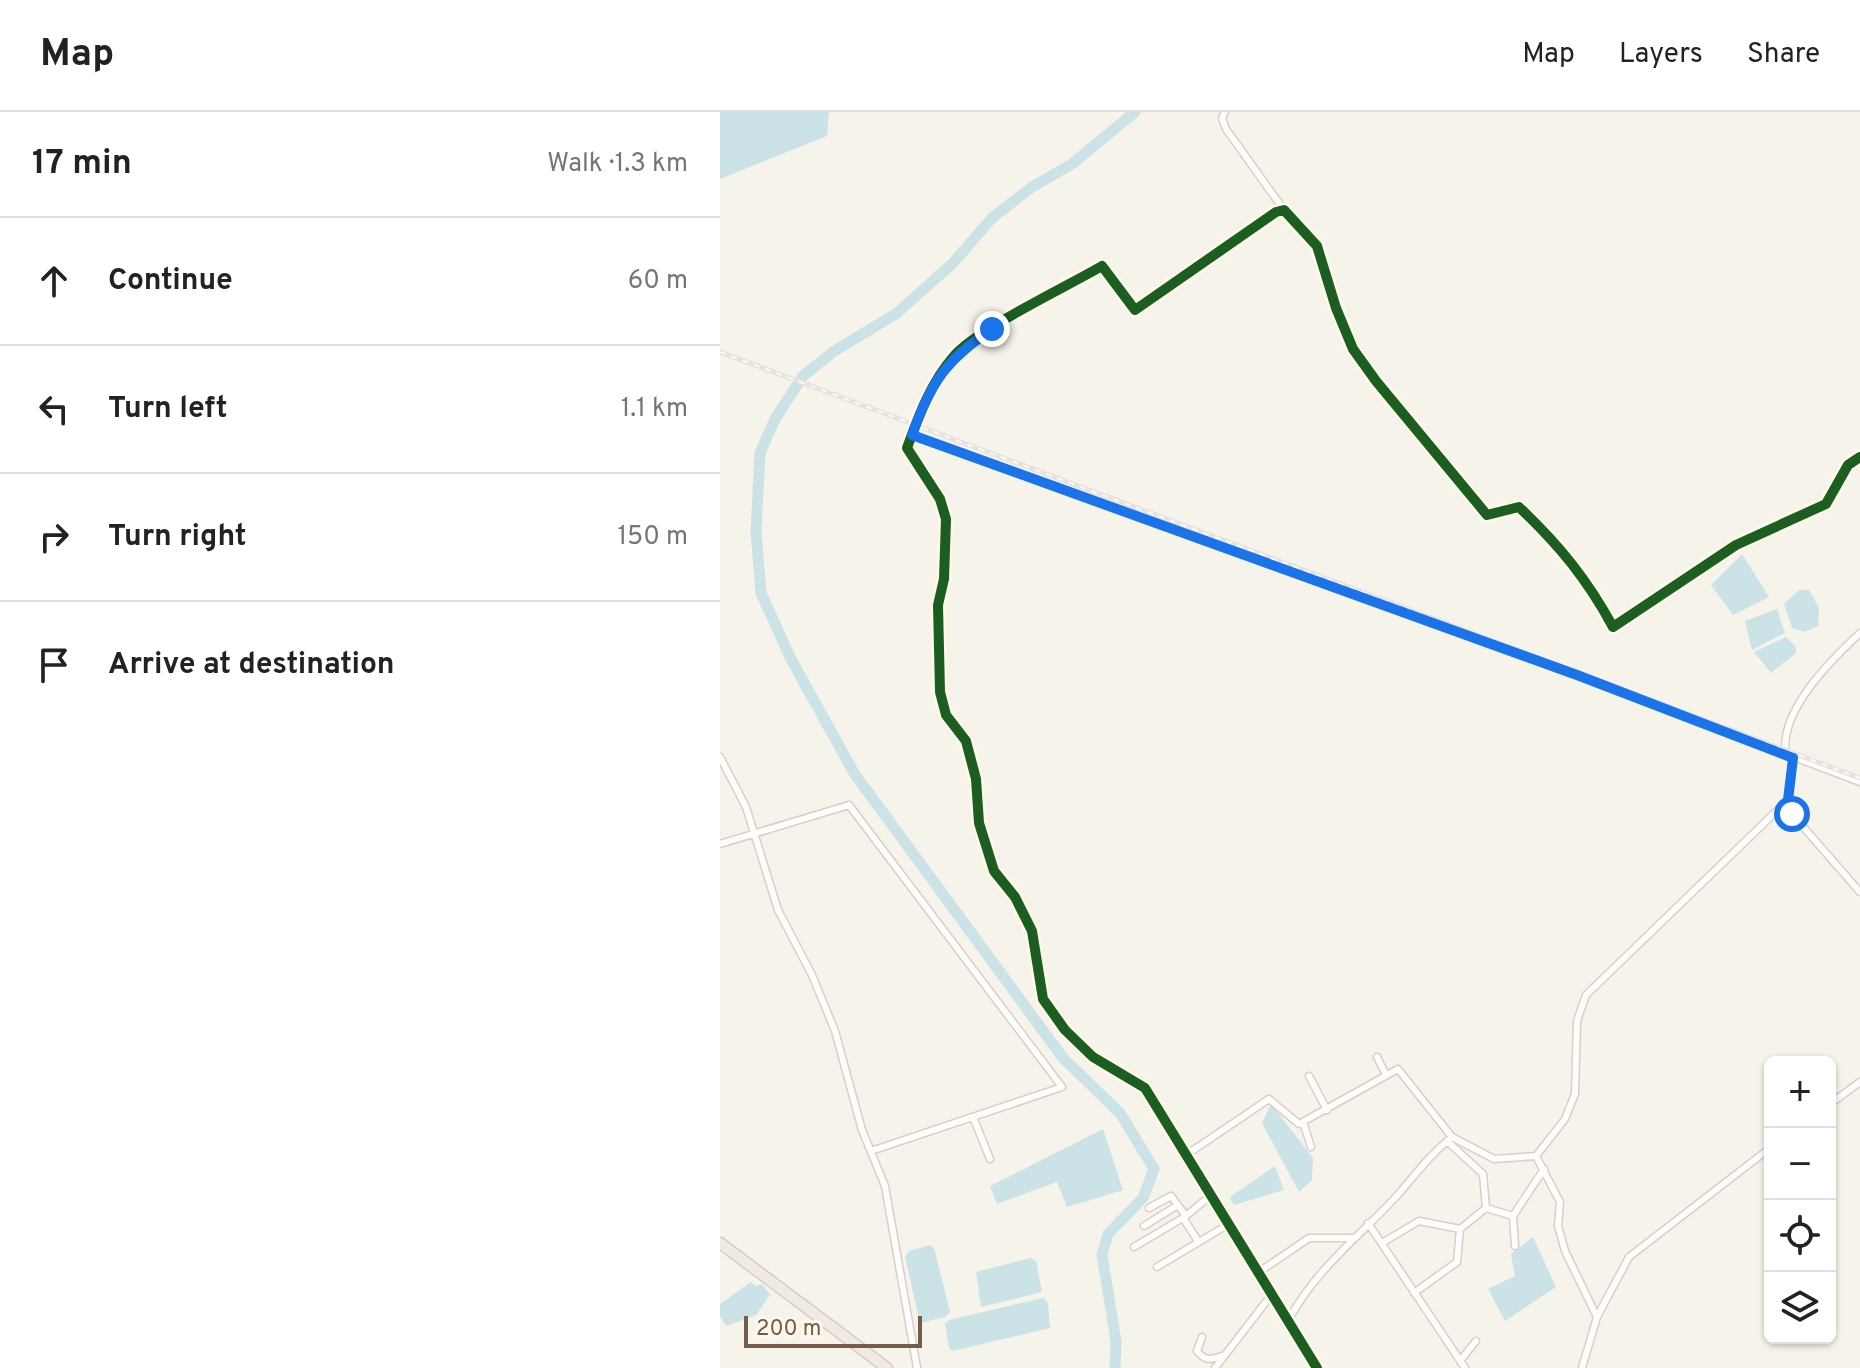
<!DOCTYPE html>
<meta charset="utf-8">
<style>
:root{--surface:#fff;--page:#f2f2f2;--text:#222;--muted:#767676;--line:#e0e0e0}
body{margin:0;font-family:Overpass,sans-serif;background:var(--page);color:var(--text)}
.controls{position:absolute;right:24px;bottom:24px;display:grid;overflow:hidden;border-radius:12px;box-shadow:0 2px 6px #0004}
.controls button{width:72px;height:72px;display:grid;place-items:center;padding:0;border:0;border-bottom:2px solid var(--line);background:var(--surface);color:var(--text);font:40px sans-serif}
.scale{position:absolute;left:24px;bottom:20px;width:178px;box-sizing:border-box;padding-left:8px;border:4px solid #755c49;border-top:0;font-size:22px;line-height:28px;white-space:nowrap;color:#755c49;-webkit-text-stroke:6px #fff9eb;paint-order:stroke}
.stop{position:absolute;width:24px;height:24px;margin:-18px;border:6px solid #1a73e8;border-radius:50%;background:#fff}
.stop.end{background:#1a73e8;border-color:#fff;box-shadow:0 2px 8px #0008}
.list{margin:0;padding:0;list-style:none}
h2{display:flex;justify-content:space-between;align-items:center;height:104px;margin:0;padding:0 32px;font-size:34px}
h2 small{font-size:26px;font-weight:400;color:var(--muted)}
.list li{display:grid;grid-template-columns:52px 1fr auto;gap:24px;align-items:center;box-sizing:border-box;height:128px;padding:0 32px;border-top:2px solid var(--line)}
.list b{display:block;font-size:30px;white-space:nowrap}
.list em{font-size:26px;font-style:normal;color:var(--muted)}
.icon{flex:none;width:44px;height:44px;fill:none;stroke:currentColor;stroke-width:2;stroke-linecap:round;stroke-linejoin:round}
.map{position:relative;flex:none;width:1140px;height:1256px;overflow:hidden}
header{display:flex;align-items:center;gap:48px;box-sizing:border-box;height:112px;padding:0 40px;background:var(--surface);border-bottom:2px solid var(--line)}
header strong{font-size:38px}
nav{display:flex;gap:44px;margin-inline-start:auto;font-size:28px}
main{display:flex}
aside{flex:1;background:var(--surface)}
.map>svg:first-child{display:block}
</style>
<header>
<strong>Map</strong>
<nav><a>Map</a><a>Layers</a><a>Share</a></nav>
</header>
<main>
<aside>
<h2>17 min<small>Walk · 1.3 km</small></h2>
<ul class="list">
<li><svg class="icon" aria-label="ahead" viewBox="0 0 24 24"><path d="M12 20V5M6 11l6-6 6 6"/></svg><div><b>Continue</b></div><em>60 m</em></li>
<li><svg class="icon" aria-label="left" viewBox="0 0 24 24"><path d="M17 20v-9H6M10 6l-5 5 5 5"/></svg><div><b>Turn left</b></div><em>1.1 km</em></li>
<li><svg class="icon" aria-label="right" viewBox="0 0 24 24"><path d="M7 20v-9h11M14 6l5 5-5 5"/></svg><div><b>Turn right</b></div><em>150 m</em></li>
<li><svg class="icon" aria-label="arrive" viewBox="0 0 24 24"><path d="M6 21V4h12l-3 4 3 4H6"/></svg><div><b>Arrive at destination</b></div></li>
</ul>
</aside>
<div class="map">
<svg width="1140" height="1256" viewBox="0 0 1140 1256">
<rect width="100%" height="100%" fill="#f6f3ea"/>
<path fill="#cbe3e7" d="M0 0H109L107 24 0 67Z
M1022 442 1049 485 1013 503 991 473Z
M1079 478H1089L1099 496 1098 514 1085 520 1072 516 1064 492Z
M1057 497 1065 521 1032 538 1025 509Z
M1066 525 1076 535V541L1051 561 1034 540Z
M551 992 593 1046 592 1068 579 1080 542 1011Z
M383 1017 403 1078 347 1095 337 1070 277 1092 270 1074Z
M555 1054 564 1078 514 1093 510 1085Z
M813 1125 836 1175 785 1209 768 1177 795 1164 791 1142Z
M210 1133 214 1136 230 1200 225 1205 200 1211 185 1145 189 1139Z
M311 1146 316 1149 322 1180 261 1195 256 1160Z
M31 1170 36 1174 42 1172 50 1183 36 1203 6 1214 0 1204V1192Z
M323 1186 328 1191 330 1216 233 1239 229 1236 225 1212 229 1208Z"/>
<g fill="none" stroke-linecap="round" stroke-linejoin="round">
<path stroke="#cbe3e7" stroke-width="11" d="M395 1256 396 1229 382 1143 388 1122 423 1086 434 1057 400 1001 343 946 134 661 71 547 41 481 36 419 40 341 55 307 83 264 113 240 177 201 233 151 272 106 312 75 352 52 415 0"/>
<g stroke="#d5d0c8" stroke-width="9">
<path id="street" d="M505 0 502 6 506 17 564 98
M192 323 857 563 1140 670
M1066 643C1058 600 1111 548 1140 521
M0 645 26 695 58 798 92 863 115 919 142 1018 165 1074 197 1256
M1068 688 1072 702 1140 780
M0 732 129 693 342 975 151 1039
M657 945 666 963
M589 964 607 998
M1110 992 1140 970
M253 1005 270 1047
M583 1010 591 1035
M466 1043 549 987 579 1012 678 957 732 1025 774 1047 816 1044 840 1090 838 1114 845 1139 877 1205
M816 1044 845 1007 855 982 857 909 866 883 1068 688 1073 646
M429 1096 451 1084 466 1104
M766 1096 793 1104 824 1057
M793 1104 795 1134
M463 1106 478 1129
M648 1111 745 1256
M424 1114 458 1093
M662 1131 699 1109 740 1117 766 1096 763 1062 727 1029
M414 1135 466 1104 491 1083
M437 1155 509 1112
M539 1160 589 1126H635
M694 1181 737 1150 740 1117
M569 1207C596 1158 636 1127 674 1087 695 1064 707 1045 732 1025
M482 1225 477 1239C485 1249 491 1248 502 1244
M740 1249 756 1229
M495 1256 552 1182
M597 1256 425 976 373 945 345 918 323 887 312 819 295 785 274 759 259 711 256 667 246 629 226 603 220 580 218 493 224 467 226 407 220 387 187 336C199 303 211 270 234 244 259 216 346 175 382 154L415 198 556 100 564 98 597 134 616 196 633 237 656 269 767 403 799 395C839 433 867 467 893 515L1016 433 1106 392 1128 353 1140 345
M862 1256 877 1205 909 1145 1050 1036"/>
</g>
<g stroke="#d5cec6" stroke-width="13">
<path id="highway" d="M0 1131 167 1256"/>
</g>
<use href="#street" stroke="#fefdfc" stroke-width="6"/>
<use href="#highway" stroke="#f1e9e4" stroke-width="10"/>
<g stroke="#e5e2e4" stroke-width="5">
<path id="rail" d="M0 240 1140 666"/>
</g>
<use href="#rail" stroke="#fff9eb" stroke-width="2" stroke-dasharray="6" stroke-linecap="butt"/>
<g stroke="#fff9eb" stroke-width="15">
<path id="cycleway" d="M597 1256 425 976 373 945 345 918 323 887 312 819 295 785 274 759 259 711 256 667 246 629 226 603 220 580 218 493 224 467 226 407 220 387 187 336C199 303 211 270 234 244 259 216 346 175 382 154L415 198 556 100 564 98 597 134 616 196 633 237 656 269 767 403 799 395C839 433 867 467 893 515L1016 433 1106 392 1128 353 1140 345"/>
</g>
<use href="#cycleway" stroke="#1b5e20" stroke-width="10"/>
</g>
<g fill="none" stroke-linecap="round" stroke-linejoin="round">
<path stroke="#1a73e8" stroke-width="10" d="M272 217C226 248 211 270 192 323L857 563 1073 646 1068 688 1072 702"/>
</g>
</svg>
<div class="controls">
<button>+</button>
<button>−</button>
<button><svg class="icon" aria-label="locate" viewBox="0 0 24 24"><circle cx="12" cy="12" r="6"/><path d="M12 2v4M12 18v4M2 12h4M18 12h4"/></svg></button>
<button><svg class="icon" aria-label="layers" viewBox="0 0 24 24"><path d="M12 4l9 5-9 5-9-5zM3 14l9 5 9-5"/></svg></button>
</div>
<div class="scale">200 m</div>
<div class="stop" style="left:1072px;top:702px"></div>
<div class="stop end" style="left:272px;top:217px"></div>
</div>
</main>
